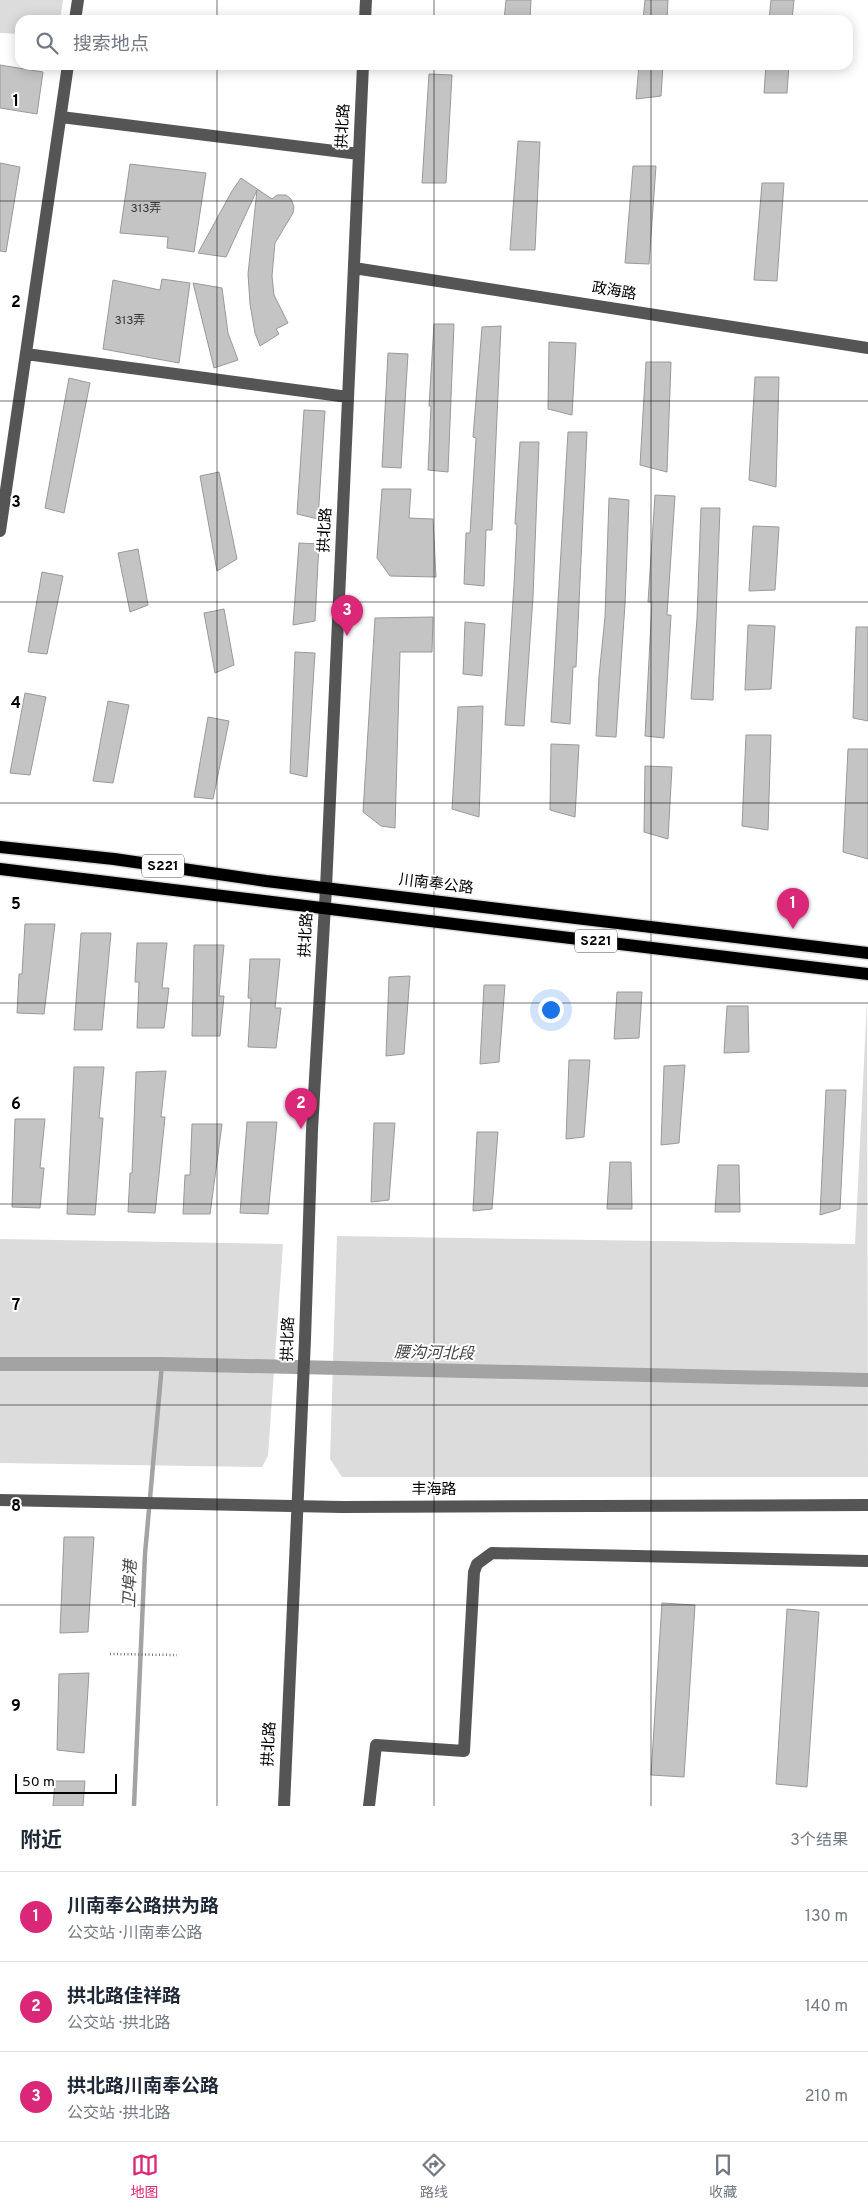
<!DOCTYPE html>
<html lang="zh">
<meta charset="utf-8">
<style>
:root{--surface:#fff;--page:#f6f6f7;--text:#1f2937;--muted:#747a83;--line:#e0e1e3;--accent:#db2777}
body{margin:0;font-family:Overpass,"Noto Sans SC",sans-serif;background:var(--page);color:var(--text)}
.scale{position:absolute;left:15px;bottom:12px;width:102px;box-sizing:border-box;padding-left:5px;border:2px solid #000;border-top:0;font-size:14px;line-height:18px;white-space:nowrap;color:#000;-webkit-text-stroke:4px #fff;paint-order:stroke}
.you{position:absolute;left:550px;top:1009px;width:18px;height:18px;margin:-12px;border:4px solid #fff;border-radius:50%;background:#1a73e8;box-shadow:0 0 0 8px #1a73e833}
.badge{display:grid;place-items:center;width:32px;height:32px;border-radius:50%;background:var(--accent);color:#fff;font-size:16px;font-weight:700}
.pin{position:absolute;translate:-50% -41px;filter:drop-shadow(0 1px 2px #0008)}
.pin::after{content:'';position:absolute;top:26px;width:18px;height:15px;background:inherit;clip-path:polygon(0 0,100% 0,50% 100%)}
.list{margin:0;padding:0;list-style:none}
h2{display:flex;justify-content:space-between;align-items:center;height:65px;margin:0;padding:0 20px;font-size:21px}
h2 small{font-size:16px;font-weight:400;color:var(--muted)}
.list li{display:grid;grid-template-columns:32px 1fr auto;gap:15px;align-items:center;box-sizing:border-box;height:90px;padding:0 20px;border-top:1px solid var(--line)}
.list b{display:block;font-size:19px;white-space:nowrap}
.list p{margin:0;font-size:16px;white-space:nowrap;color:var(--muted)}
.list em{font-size:16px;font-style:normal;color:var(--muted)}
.icon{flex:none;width:28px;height:28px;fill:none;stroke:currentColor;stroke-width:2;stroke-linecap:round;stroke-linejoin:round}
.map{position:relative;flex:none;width:868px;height:1806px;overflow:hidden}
.search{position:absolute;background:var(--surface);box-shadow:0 2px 12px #0003;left:15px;right:15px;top:15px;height:55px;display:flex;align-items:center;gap:12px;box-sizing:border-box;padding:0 18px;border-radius:15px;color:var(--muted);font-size:19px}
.sheet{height:335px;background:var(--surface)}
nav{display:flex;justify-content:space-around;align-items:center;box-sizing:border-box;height:70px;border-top:1px solid var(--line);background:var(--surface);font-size:14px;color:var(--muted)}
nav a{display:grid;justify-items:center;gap:2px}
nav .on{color:var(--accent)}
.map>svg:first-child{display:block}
</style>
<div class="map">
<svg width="868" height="1806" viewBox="0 0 868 1806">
<rect width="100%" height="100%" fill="#fff"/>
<path fill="#dcdcdc" d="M0 0H63L60 20H20V34L0 33Z
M867 1001 868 1477H342L330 1459 337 1236 855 1244Z
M0 1239 283 1244 268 1456 262 1467 0 1463Z"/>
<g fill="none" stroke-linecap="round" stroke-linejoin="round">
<path stroke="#a3a3a3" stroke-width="4.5" d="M134 1806 145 1554 162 1364"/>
<path stroke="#a3a3a3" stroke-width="14" d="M0 1364H162L868 1380"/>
</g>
<path fill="#c4c4c4" stroke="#999" d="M506 0H531L530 20H504Z
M645 0H668L667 20H643Z
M771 0H794L792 20H769Z
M0 65 43 72 37 114 0 108Z
M639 65H663L661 96 636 99Z
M766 65H789L787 93H764Z
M429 74 452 75 446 183H422Z
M518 141 540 142 535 250H510Z
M0 163 20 167 6 252 0 251Z
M130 164 206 173 194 252 167 248 168 237 120 233Z
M633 166H656L649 264 625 263Z
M241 178 272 199 277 195H286L291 199 294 207 293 213 275 243 272 276 274 295 288 323 276 329 279 334 260 346 255 333 250 304 248 274 257 190 226 257 198 253 232 191Z
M762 183H784L777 281 754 280Z
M162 279 190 283 179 363 103 349 113 280 160 290Z
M193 283 222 288 228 333 238 360 214 368Z
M434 324H454L448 472 428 470 431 406H429Z
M501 326 492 530H486L484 586 464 584 466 533H470L476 438 473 437 482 327Z
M549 342 576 343 572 415 548 409Z
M388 353 408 354 401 468 382 467Z
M646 362H671L667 472 640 465Z
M755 377H779L776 487 749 480Z
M69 378 90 383 64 513 45 508Z
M304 410 325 411 318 519 297 514Z
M568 432H587L576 667H573L570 724 551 722Z
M520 442H539L533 597 524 726 505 725 514 585 517 524H515Z
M219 472 237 559 217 571 200 476Z
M382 489H411L409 518 433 519 436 577 390 576 377 558Z
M655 495 675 496 667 615H671L664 738 645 736 652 602H648Z
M609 498 629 500 625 604 616 737 596 736 599 676 605 617Z
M701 508H720L713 700 691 699 697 618Z
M753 526 779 527 775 590 749 591Z
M299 543 319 544 315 621 293 625Z
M138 549 148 605 130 612 118 553Z
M42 572 63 576 47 654 28 652Z
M224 609 234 665 215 673 204 613Z
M433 617 432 652H400L395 828 381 826 363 812 375 618Z
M465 622 485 624 482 676 463 674Z
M748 625 775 626 771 689 745 690Z
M856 627H868V721L853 718Z
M295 652 315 653 307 777 290 773Z
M25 693 46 697 30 775 10 773Z
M108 701 129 705 113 783 93 781Z
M483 706 479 817 452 809 458 707Z
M208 717 229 721 213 799 194 797Z
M746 735H771L768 830 742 826Z
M551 744 579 745 575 817 550 810Z
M848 749H868V859L843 852Z
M645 766 672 767 668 839 644 832Z
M25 924H55L44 1014 17 1013 19 974H22Z
M81 933H111L102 1030H74Z
M137 943H167L162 988H169L164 1028H137L139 982H135Z
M194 945H224L219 996H224L220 1036H192Z
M250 959H280L275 1008H281L276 1048 248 1047 251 998H248Z
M410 976 404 1054 386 1056 389 977Z
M484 985H505L499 1062 480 1064Z
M617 992H642L639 1038 614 1039Z
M727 1006H748L749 1052 724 1053Z
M569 1060H590L584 1137 566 1139Z
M685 1065 679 1143 661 1145 664 1066Z
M74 1067H104L99 1118H103L95 1215 67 1214Z
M166 1071 161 1117H165L155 1213 128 1212 130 1173H132L136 1072Z
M826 1090H846L840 1209 820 1215Z
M15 1119H45L40 1168H44L40 1208 12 1207Z
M247 1122H277L268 1214 240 1213Z
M374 1123H395L389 1200 371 1202Z
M192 1124H222L210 1214H183L185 1175H190Z
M477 1132H498L492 1209 473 1211Z
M610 1162H631L632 1209H607Z
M718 1165H739L740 1212H715Z
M64 1537H94L88 1632 60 1633Z
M662 1603 695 1605 684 1777 651 1775Z
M787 1609 819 1612 807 1787 776 1784Z
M89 1673 84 1753 57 1750 59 1674Z
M55 1781H85L83 1806H53Z"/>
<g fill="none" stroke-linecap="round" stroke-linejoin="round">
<g stroke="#dbdbdb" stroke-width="15">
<path id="major" d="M0 847 114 859 266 881 868 953
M0 869 868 974"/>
</g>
<path stroke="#777" stroke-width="2.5" stroke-dasharray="1 2.5" stroke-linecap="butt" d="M110 1654 177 1655"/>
<path stroke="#555" stroke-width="12" d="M75 20 78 0
M365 20 366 0
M61 117 359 154
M354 268 868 348
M26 354 348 397
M0 531 68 65
M0 1500 342 1507 868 1505
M284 1806 305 1339 312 1130 326 888 363 65
M369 1806 376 1745 464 1751 474 1572 477 1564 492 1553 868 1561"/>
<use href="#major" stroke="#000" stroke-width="12"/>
</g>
<path fill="none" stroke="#000" stroke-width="1" stroke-opacity="0.55" d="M217 0V20M434 0V20M651 0V20M217 65V1806M434 65V1806M651 65V1806M0 201H868M0 401H868M0 602H868M0 803H868M0 1003H868M0 1204H868M0 1405H868M0 1605H868"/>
<g text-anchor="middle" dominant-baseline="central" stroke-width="4" stroke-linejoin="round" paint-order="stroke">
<g font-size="12" fill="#313131">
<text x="146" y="209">313弄</text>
<text x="130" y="321">313弄</text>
</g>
<g fill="#fff" stroke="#4c4c4c" stroke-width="1">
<rect x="142" y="854.5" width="42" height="23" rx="4"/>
<rect x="575" y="929.5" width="42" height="23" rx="4"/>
</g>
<g font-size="14" font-weight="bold" fill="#000">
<text x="163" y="866">S221</text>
<text x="596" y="941">S221</text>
</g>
<g font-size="15" fill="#000" stroke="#fff">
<text transform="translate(344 126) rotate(-87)">拱北路</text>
<text transform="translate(614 292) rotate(9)">政海路</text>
<text transform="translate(326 530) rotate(-87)">拱北路</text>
<text transform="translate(436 885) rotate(7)">川南奉公路</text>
<text transform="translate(307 935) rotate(-87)">拱北路</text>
<text transform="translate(289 1339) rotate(-88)">拱北路</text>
<text x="434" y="1490">丰海路</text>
<text transform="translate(270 1744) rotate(-87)">拱北路</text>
</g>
<g font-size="16" font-style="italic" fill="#444" stroke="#fff">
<text transform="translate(434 1354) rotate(1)">腰沟河北段</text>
<text transform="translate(131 1584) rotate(-88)">卫埠港</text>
</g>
</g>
<g font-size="16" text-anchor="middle" font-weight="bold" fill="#000" stroke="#fff" stroke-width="4" stroke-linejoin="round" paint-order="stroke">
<text x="16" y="106">1</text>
<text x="16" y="307">2</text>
<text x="16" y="507">3</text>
<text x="16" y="708">4</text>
<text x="16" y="909">5</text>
<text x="16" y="1109">6</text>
<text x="16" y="1310">7</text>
<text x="16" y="1511">8</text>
<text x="16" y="1711">9</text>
</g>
</svg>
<div class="scale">50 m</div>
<div class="you"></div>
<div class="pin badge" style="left:793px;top:929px">1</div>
<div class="pin badge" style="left:301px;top:1129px">2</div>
<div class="pin badge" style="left:347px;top:636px">3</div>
<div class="search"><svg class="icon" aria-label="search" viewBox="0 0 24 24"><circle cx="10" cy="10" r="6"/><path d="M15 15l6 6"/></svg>搜索地点</div>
</div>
<section class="sheet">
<h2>附近<small>3个结果</small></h2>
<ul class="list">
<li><span class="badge">1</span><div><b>川南奉公路拱为路</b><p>公交站 · 川南奉公路</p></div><em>130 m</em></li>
<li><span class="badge">2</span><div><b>拱北路佳祥路</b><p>公交站 · 拱北路</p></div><em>140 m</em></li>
<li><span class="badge">3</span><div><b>拱北路川南奉公路</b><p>公交站 · 拱北路</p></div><em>210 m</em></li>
</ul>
</section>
<nav>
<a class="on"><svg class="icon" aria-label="map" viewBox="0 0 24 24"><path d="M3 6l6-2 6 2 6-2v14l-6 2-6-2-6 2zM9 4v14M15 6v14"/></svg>地图</a>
<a><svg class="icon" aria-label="directions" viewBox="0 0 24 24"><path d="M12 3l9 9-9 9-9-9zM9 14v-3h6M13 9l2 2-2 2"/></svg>路线</a>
<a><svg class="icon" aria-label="saved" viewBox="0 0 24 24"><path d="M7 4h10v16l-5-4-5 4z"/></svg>收藏</a>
</nav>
